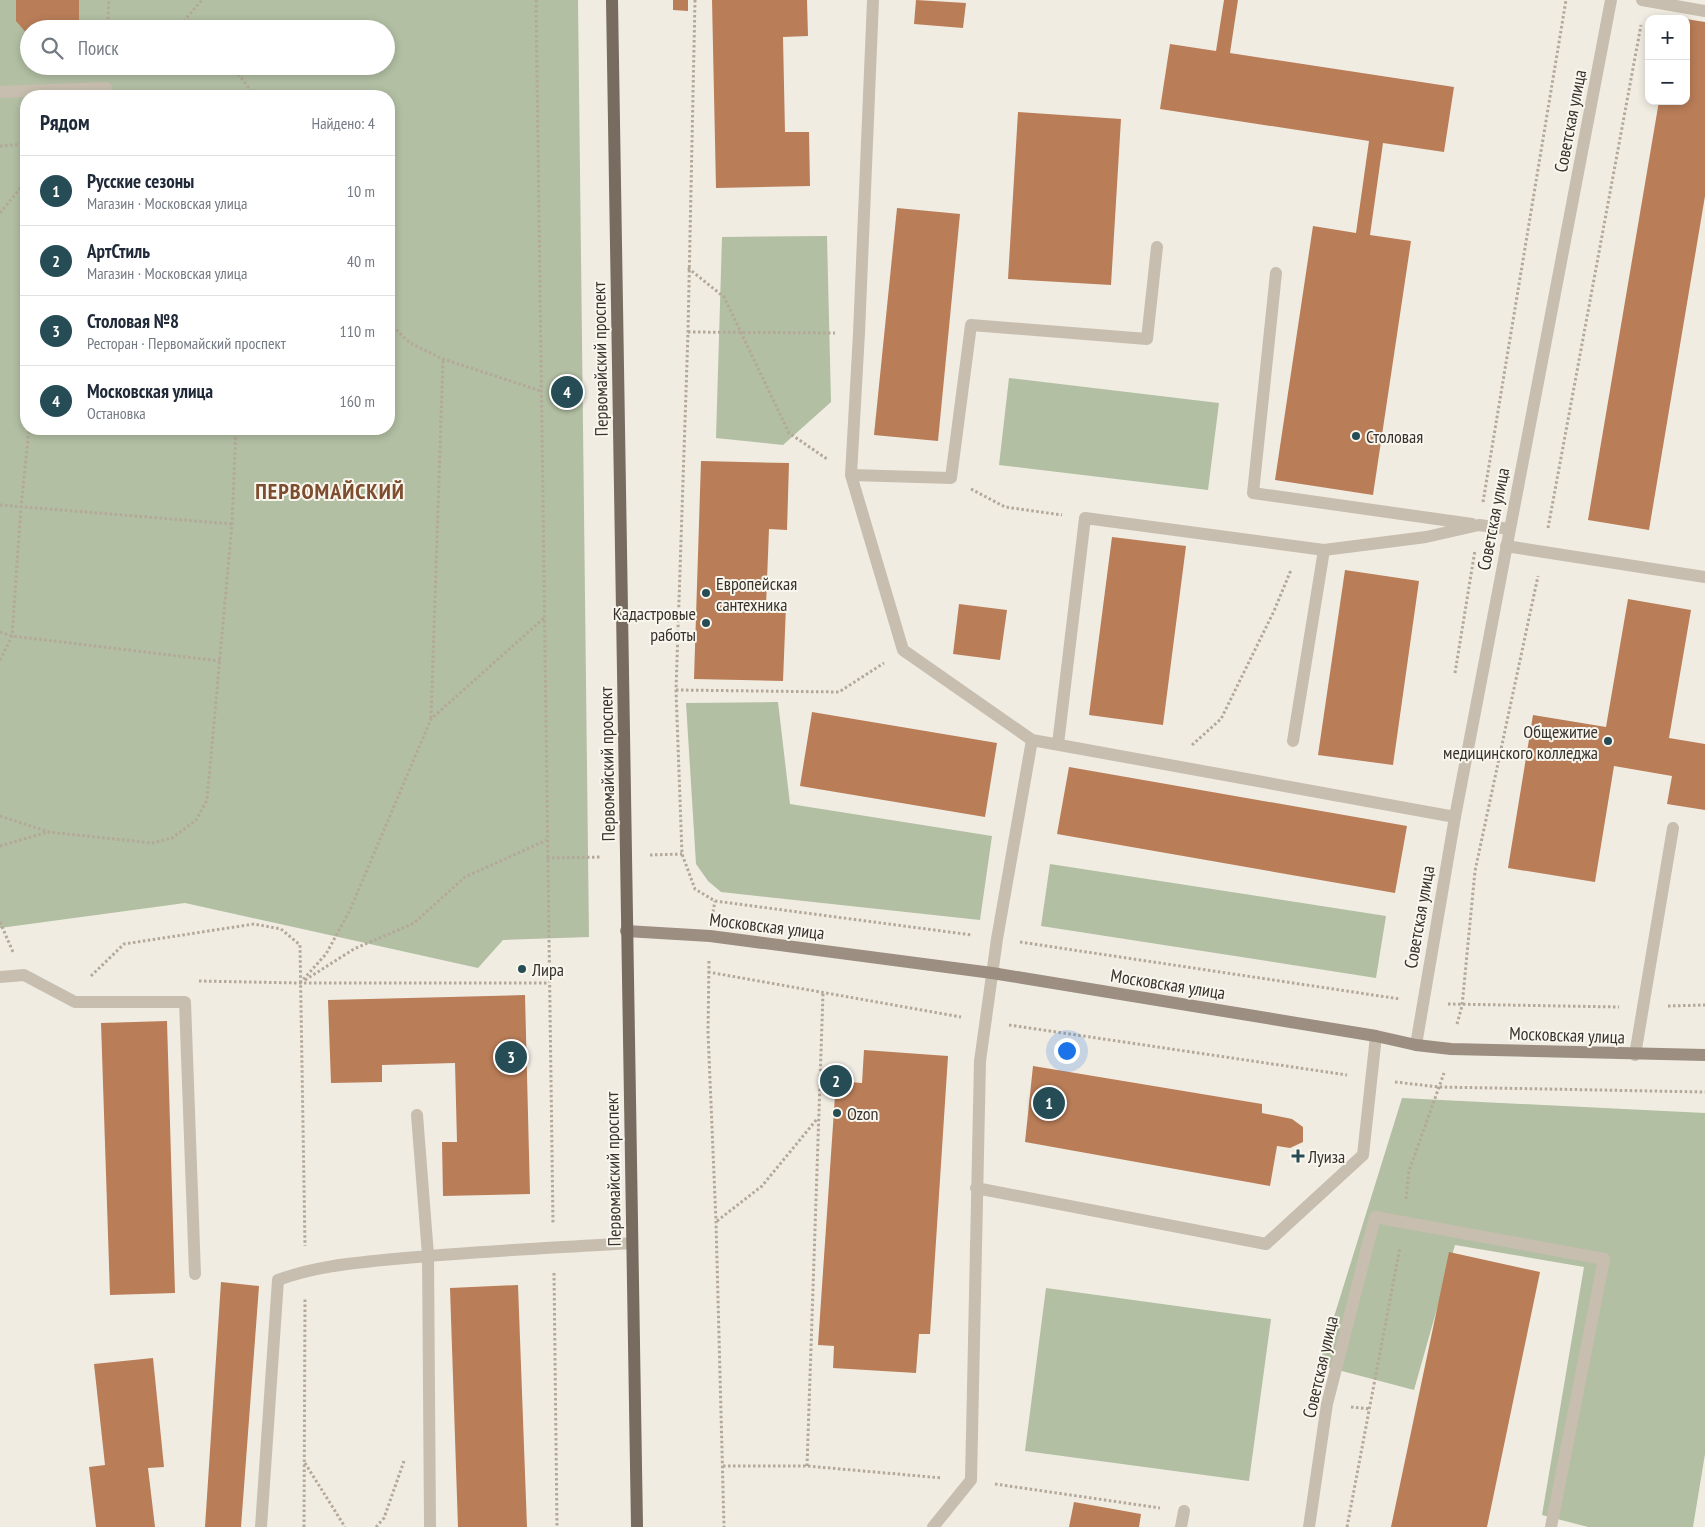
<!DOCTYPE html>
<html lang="ru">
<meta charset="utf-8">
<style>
:root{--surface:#fff;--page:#f2f2f3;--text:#1f2937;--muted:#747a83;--line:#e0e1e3;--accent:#264c55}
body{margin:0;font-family:"PT Sans Narrow",sans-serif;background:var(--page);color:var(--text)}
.controls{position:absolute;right:15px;top:15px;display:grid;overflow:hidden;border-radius:10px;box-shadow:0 2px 8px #0003}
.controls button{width:45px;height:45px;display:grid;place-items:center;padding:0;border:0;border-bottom:1px solid var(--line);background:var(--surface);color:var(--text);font:25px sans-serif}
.you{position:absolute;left:1066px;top:1050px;width:18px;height:18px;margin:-12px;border:4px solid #fff;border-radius:50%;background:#1a73e8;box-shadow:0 0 0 8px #1a73e833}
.badge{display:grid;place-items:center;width:32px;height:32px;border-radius:50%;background:var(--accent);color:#fff;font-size:16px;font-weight:700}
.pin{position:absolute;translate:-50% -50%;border:2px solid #fff;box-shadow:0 1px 5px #0006}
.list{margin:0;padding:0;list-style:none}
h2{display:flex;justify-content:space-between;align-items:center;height:65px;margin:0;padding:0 20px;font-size:21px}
h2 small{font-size:16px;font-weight:400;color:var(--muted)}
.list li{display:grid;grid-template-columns:32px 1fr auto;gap:15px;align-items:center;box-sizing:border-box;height:70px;padding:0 20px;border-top:1px solid var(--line)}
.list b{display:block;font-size:19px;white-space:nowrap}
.list p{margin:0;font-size:16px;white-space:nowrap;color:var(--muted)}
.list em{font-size:16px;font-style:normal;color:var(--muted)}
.icon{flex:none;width:28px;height:28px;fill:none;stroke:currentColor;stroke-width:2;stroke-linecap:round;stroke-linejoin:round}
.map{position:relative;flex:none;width:1705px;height:1527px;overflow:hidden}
.search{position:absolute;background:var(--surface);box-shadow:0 2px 8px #0003;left:20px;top:20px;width:375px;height:55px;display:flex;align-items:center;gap:12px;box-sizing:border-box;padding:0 18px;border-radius:28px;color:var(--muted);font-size:19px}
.panel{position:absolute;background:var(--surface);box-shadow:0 2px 8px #0003;left:20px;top:90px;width:375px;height:345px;border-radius:20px}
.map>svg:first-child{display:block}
</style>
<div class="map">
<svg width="1705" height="1527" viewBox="0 0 1705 1527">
<rect width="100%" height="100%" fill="#f1ece2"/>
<path fill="#b2bfa3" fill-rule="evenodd" d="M0 0H578L589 937 503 940 478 968 185 903 0 928ZM29 29H386V66H29ZM26 96H389V429H26Z
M827 236 831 402 783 445 716 438 722 237Z
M1009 378 1219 403 1208 490 999 465Z
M778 702 790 804 992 836 980 920 721 892 708 881 696 864 686 703Z
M1050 864 1386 916 1376 978 1041 926Z
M1402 1098 1705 1113V1454L1693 1527H1588L1542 1515 1584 1267 1455 1245 1414 1390 1319 1365Z
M1046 1288 1271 1319 1249 1481 1025 1451Z"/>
<path fill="#b97d58" d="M16 0H79V21L74 29H29V36L16 21Z
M673 0H688V11L673 10Z
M712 0H807L808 36 783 37 785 132H809L810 186 716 188Z
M916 0 966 3 963 28 914 24Z
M1224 0H1238L1230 53 1454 87 1444 152 1383 143 1370 235 1411 241 1373 495 1275 480 1313 226 1356 233 1369 141 1160 109 1170 44 1216 51Z
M1686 19 1705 22V196L1649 530 1588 520 1659 101H1686Z
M1018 112 1121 119 1111 285 1008 279Z
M897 208 960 214 938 441 874 435Z
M701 461 789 463 787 530 769 529 766 606H786L783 681 694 679Z
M1112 537 1186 546 1163 725 1089 715Z
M1345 570 1419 581 1393 765 1318 755Z
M1628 599 1691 610 1669 738 1705 744V810L1667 804 1672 776 1614 766 1595 882 1508 868 1533 715 1606 727Z
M959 604 1007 610 1000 660 953 654Z
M812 712 997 743 985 817 800 786Z
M1069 767 1407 826 1395 893 1057 834Z
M525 995 530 1194 443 1196 442 1142H457L455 1063 382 1065V1082L331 1083 328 1000Z
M167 1021 175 1293 110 1295 101 1023Z
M864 1050 948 1056 930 1334H919L916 1373 833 1368 834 1346 818 1345 836 1081 862 1083Z
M1033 1066 1262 1104V1113L1292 1119 1303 1127V1142L1290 1148 1277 1146 1270 1186 1025 1142Z
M1449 1252 1540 1272 1487 1527H1391Z
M221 1282 259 1286 241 1527H205Z
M518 1285 527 1527H458L450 1288Z
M153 1358 164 1467 148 1468 155 1527H96L89 1467 105 1465 94 1364Z
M1074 1502 1141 1514 1139 1527H1069Z"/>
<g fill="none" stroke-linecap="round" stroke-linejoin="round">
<path stroke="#b4a899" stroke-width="3" stroke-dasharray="2.5 2.5" stroke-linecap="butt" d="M536 0 553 1224
M695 0 688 332 676 690 682 854 695 889 715 901 972 935
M107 29 109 0
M177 29 202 0
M232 66 255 96
M0 146 26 144
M0 213 26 181
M688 268 724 297 789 433 827 459
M389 323 410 343 443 359 541 391
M688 332 835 333
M971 489 1005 507 1062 515
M1483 502 1566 0
M0 505 232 524
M1548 528 1641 25
M0 632 12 636 220 661
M0 660 12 636 21 507 29 429
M1455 673 1475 550
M676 690 839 692 884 663
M431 718 443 359
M1192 745 1221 719 1274 611 1291 570
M0 816 49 832 152 843 172 838 196 820 207 800 232 524 236 429
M0 846 48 832
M650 855 682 854
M547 858 602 857
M713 912 715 901
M0 922 13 952
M1020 942 1400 999
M709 961 708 1032 716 1222 724 1527
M708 972 961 1017
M91 976 124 944 254 924 281 929 300 945 305 1246
M305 980 354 949 414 923 465 877 547 840
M199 981 300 983H549
M300 983 326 954 350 910 431 719 544 618
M1448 1004 1619 1007
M1668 1006 1705 1005
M1457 1024 1462 1006 1475 871 1538 576
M1009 1025 1347 1075
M1395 1082 1439 1087 1705 1092
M1406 1199 1409 1171 1444 1073
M717 1221 762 1186 817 1119
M554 1273 557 1527
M1351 1407 1370 1409
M305 1463 345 1527
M723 1466H807L942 1478
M807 1466 823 993
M995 1484 1160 1508
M304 1527 305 1298
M376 1527 384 1518 404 1461
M1347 1527 1400 1247"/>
<path stroke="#c8beaf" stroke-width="12" d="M873 0 859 333 851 475 903 650 1032 740 997 939 980 1061 971 1480 933 1527
M1642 0 1705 11
M0 92 106 88
M1276 273 1253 493 1472 524
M851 475 951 478 971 325 1147 339 1157 247
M1506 546 1705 577
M1032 740 1455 817
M1293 741 1324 550
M1058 744 1085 518 1324 550 1426 537 1479 525 1509 529
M0 977 24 975 75 1002H185L195 1274
M1635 1055 1673 828
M417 1115 428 1255 430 1527
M976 1188 1266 1244 1363 1155 1376 1036
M1375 1217 1604 1259 1551 1527
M261 1527 278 1280C316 1266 354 1263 394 1259 473 1251 553 1248 632 1243
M1181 1527 1184 1511"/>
<path stroke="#c8beaf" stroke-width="12" d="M1416 1045 1455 817 1611 0
M1309 1527 1327 1404 1375 1217"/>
<path stroke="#9c8e80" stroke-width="12" d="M626 931 710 936 992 973 1376 1036 1416 1045 1451 1049 1705 1055"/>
<path stroke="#786b5f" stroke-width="12" d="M612 0 637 1527"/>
</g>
<g fill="#264c55" stroke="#f9f6ee" stroke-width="2">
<circle cx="1356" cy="436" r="5"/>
<circle cx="706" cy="593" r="5"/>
<circle cx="706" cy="623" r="5"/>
<circle cx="1608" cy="741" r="5"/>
<circle cx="522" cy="969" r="5"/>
<circle cx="837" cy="1113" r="5"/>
<path d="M1295.5 1148.5h5v5h5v5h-5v5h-5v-5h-5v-5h5z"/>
</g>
<g text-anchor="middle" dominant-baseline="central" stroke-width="4" stroke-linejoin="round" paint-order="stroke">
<g font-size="18" fill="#38322c" stroke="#f9f6ee">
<text transform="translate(1570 121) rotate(-79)">Советская улица</text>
<text transform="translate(600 359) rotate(-91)">Первомайский проспект</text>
<text transform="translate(1493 519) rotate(-79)">Советская улица</text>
<text transform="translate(607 764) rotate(-91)">Первомайский проспект</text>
<text transform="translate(1419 917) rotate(-80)">Советская улица</text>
<text transform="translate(767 926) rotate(7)">Московская улица</text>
<text transform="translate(1168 984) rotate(9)">Московская улица</text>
<text transform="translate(1567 1035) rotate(2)">Московская улица</text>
<text transform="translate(613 1169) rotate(-91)">Первомайский проспект</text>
<text transform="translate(1320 1367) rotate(-77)">Советская улица</text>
</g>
<g font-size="18" fill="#38322c" stroke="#f9f6ee" text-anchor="start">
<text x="1366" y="436">Столовая</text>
<text x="716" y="583">Европейская<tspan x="716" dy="21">сантехника</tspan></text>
<text x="696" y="613" text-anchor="end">Кадастровые<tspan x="696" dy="21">работы</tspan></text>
<text x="1598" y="731" text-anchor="end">Общежитие<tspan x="1598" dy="21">медицинского колледжа</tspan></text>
<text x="532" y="969">Лира</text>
<text x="847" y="1113">Ozon</text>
<text x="1308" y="1156">Луиза</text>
</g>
<g font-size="22" font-weight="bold" letter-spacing="1" fill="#7e4c2e" stroke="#f9f6ee">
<text x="330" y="491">ПЕРВОМАЙСКИЙ</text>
</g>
</g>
</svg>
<div class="controls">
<button>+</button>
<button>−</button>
</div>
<div class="you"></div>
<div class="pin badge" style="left:1049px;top:1103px">1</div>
<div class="pin badge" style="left:836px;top:1081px">2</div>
<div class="pin badge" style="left:511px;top:1057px">3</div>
<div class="pin badge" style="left:567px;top:392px">4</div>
<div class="search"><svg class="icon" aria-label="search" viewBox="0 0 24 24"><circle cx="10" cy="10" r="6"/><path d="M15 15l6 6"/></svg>Поиск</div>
<section class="panel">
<h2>Рядом<small>Найдено: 4</small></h2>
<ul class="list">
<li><span class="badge">1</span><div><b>Русские сезоны</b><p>Магазин · Московская улица</p></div><em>10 m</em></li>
<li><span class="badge">2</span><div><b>АртСтиль</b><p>Магазин · Московская улица</p></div><em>40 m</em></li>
<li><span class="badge">3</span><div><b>Столовая №8</b><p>Ресторан · Первомайский проспект</p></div><em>110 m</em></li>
<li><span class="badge">4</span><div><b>Московская улица</b><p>Остановка</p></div><em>160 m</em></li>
</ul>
</section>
</div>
